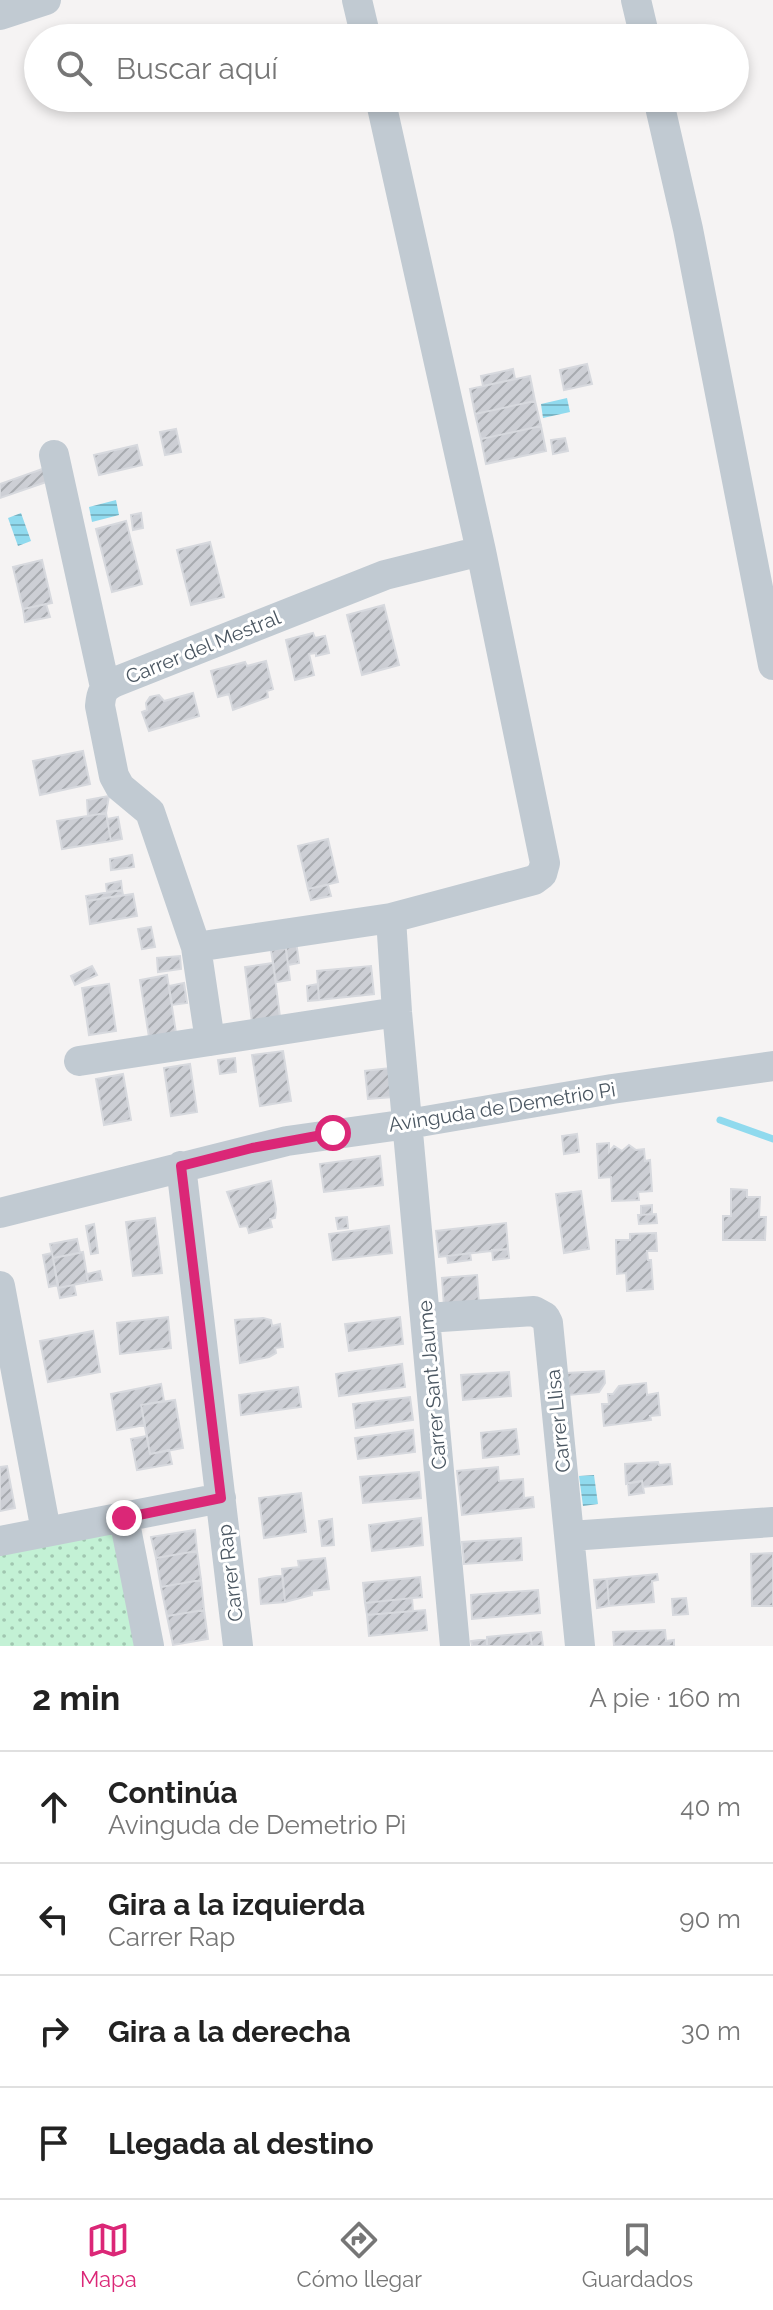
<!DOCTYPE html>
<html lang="es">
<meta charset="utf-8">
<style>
:root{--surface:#fff;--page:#f6f6f6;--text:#222;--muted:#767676;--line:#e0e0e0;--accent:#db2777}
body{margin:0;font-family:Raleway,sans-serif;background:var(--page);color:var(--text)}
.stop{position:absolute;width:24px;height:24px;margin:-18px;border:6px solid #db2777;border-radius:50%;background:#fff}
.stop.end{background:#db2777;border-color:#fff;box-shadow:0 2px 8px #0008}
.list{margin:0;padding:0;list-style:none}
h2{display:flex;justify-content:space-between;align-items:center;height:104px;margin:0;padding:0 32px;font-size:34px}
h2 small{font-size:26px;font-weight:400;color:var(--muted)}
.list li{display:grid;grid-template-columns:52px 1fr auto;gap:24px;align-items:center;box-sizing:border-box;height:112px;padding:0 32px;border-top:2px solid var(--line)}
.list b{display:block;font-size:30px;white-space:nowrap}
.list p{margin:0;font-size:26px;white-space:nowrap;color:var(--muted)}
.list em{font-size:26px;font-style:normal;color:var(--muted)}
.icon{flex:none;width:44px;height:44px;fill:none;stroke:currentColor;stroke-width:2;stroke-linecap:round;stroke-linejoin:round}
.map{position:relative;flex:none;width:773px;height:1646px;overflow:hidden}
.search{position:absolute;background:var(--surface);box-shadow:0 4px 12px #0003;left:24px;right:24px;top:24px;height:88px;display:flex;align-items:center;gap:20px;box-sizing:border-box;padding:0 28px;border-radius:44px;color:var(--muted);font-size:30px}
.sheet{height:552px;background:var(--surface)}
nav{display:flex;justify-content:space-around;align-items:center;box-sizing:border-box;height:112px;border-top:2px solid var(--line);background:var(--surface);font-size:22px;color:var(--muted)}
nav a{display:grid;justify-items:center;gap:4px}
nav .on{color:var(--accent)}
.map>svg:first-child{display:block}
</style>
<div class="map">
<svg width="773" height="1646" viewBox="0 0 773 1646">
<defs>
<pattern id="grass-dots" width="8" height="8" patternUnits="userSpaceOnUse" patternTransform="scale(2)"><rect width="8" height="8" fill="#c3f1d5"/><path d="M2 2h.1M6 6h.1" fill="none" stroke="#a0c6b0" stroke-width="1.8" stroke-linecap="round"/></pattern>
<pattern id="water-rules" width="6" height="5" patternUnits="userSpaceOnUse" patternTransform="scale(2)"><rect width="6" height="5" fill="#90daee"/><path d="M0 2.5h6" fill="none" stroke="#78b4c4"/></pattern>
<pattern id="building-hatch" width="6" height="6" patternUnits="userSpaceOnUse" patternTransform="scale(2)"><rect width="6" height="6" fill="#cdcfd5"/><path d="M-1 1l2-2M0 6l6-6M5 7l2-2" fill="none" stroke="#a8abb0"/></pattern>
</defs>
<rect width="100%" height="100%" fill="#f5f3f3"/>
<path fill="url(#grass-dots)" d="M112 1531 139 1646H0V1551Z"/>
<path fill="url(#water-rules)" d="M567 398 570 412 543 418 541 404Z
M116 500 119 515 92 522 89 507Z
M21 513 31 541 18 546 8 518Z
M594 1475 598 1504 583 1506 579 1476Z"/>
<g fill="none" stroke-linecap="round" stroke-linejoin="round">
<path stroke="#90daee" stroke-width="7" d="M720 1120 773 1139"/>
</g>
<path fill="url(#building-hatch)" stroke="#d7d9de" stroke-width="2" d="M587 364 592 384 564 390 560 370Z
M513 369 515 379 483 386 481 376Z
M530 376 535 401 475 414 470 389Z
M535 401 541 426 481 439 475 414Z
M541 426 546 451 486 464 481 439Z
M176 429 181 452 165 455 160 432Z
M565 438 568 451 553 454 551 440Z
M137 445 142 465 99 475 94 455Z
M45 468 49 481 0 498V484Z
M141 513 143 528 133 530 131 515Z
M126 521 142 584 112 592 96 529Z
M210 542 224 597 191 605 177 550Z
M42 560 52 603 23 609 13 567Z
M46 604 50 617 25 622 23 609Z
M384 605 399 665 362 675 347 615Z
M313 633 315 638 325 636 329 653 316 656V653L309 654 314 675 295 680 286 640Z
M266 661 273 689 267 691 268 697 233 710 229 694 218 697 211 671 245 662 247 666Z
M193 693 199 716 149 731 142 712 147 710 146 703 150 697 159 695 164 701Z
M83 751 90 784 40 795 33 761Z
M109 796 106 813 88 816 87 800Z
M106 813 111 841 62 849 57 821Z
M118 817 122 839 111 841 107 819Z
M328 839 338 882 308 889 298 846Z
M132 855 134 867 111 870 110 859Z
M121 881 122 890 107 892 106 884Z
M328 885 331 896 311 900 308 889Z
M122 890 123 895 87 901 86 896Z
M133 894 137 916 90 924 87 901Z
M151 927 155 947 142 949 138 929Z
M296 941 299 963 288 965 285 942Z
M286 948 290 980 276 982 271 950Z
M180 956 181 969 158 972 157 958Z
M273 963 280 1017 252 1022 245 967Z
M92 966 97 975 75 985 71 976Z
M371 966 374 994 319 1000 317 971Z
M167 975 176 1033 149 1037 140 980Z
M184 983 187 1003 172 1005 169 986Z
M109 984 116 1031 89 1035 82 988Z
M318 984 319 1000 308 1001 307 986Z
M283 1051 291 1101 260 1106 252 1055Z
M235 1058 236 1072 220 1074 218 1060Z
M190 1064 197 1112 171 1116 164 1068Z
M390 1068 393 1097 368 1099 365 1071Z
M123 1074 131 1120 104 1125 96 1079Z
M577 1134 579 1152 564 1154 562 1136Z
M609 1143V1152L614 1146 622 1151 629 1145 636 1150 644 1149 645 1161 650 1160 652 1191 638 1192 639 1200 612 1201 611 1177 599 1178 597 1144Z
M380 1156 383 1185 324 1192 320 1164Z
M271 1181 276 1209 275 1218 270 1219 272 1227 249 1233 247 1226 240 1227 227 1192Z
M731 1189 747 1190V1197H760L759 1217H766L765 1240H723V1216H731Z
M581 1191 589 1249 564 1253 556 1194Z
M652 1205V1214L641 1215V1206Z
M656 1214 657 1223 639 1224 638 1215Z
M347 1217 348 1228 338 1229 336 1218Z
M155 1218 162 1273 133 1276 126 1222Z
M506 1223 508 1249 439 1257 436 1231Z
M94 1224 98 1253 91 1254 86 1226Z
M389 1226 392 1253 333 1260 329 1234Z
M656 1233 657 1251H647L648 1260H651L653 1289 627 1291 626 1273 617 1274 616 1240H630V1234Z
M77 1239 80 1253 53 1258 50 1244Z
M508 1249 509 1258 493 1260 492 1250Z
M83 1252 88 1282 58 1288 53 1258Z
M52 1253 58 1285 49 1287 43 1255Z
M470 1253 471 1260 448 1263 447 1256Z
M100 1271 102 1280 88 1282 87 1274Z
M477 1275 479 1304 444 1306 442 1278Z
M74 1285 76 1295 60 1298 58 1288Z
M168 1317 171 1348 120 1354 117 1323Z
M400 1317 403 1344 349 1351 345 1324Z
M263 1318 271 1320 272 1326 280 1324 283 1347 275 1348 276 1353 269 1357 240 1363 235 1320Z
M93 1331 100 1372 48 1382 40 1341Z
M402 1364 405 1387 339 1396 336 1374Z
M604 1371 605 1383 599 1392 569 1395 567 1373Z
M509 1372 511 1396 463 1400 461 1375Z
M646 1383 647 1395 658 1393 660 1415 650 1416 651 1420 604 1426 602 1404H609L608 1394H613L619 1386Z
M161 1384 164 1401 141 1405 145 1425 117 1430 111 1394Z
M298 1387 301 1407 241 1415 239 1395Z
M410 1397 413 1420 356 1428 353 1404Z
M175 1400 183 1448 150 1454 141 1405Z
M516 1429 519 1454 483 1458 481 1433Z
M413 1430 415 1452 358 1459 355 1438Z
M147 1436 150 1454 169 1450 172 1464 137 1470 131 1439Z
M658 1462 659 1465 670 1464 672 1484 643 1487 642 1481 626 1484 625 1464Z
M7 1466 15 1508 0 1511V1467Z
M498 1467 499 1481 523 1479 524 1498 533 1497 534 1507 462 1515 457 1471Z
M419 1472 421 1498 363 1503 360 1477Z
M642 1481 644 1493 629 1495 628 1483Z
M301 1493 306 1532 264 1538 259 1498Z
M421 1518 423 1545 372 1551 369 1525Z
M332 1519 334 1545 322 1546 319 1521Z
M195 1530 197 1551 156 1558 151 1537Z
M521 1538 522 1560 464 1564 462 1542Z
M197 1551 201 1580 161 1587 156 1558Z
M773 1553V1606H752L751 1554Z
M325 1558 329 1589 312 1591V1595L285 1602 282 1569 299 1567 298 1561Z
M657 1574 658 1580 652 1581 654 1602 609 1606 607 1579Z
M282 1575 285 1602 261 1604 259 1579Z
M420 1577 422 1597 365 1603 363 1583Z
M607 1579 609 1606 597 1608 594 1580Z
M201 1580 204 1610 167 1616 161 1587Z
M538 1590 540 1613 472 1619 471 1595Z
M412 1598 413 1611 367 1615 365 1603Z
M686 1598 688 1614 673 1615 672 1599Z
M204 1610 208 1639 173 1645 167 1616Z
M425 1610 427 1630 369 1636 367 1615Z
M665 1630 666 1641 674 1640V1646H614L613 1632Z
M541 1632 543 1646H532L530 1633Z
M530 1633 532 1646H487V1637Z
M487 1639V1646H472L471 1641Z"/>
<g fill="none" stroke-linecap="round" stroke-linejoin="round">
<path stroke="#c1cad2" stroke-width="30" d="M357 0 366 38
M636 0 645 38
M0 15 46 0
M380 98 481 551 545 863 542 874 534 880 391 918 397 1012 455 1646
M658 98 688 229 773 665
M54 455 105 687
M196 947 391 918
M210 1041 196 947 150 812 120 787 114 776 100 706C101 693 103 688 115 682L385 575 481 551
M79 1061 397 1012
M181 1166 238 1646
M0 1213 287 1141 408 1124 612 1089 773 1066
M0 1286 46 1531
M426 1318 534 1311 545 1317 548 1323 580 1646
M124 1518 149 1646
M570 1536 773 1522
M0 1541 221 1498"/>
</g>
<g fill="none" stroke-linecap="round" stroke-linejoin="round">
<path stroke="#db2777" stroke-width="10" d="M124 1518 221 1498 181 1166 252 1148 333 1133"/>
</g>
<g text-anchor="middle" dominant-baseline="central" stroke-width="6" stroke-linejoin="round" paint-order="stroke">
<g font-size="20" fill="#4a5661" stroke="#fff">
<text transform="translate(203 647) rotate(-22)">Carrer del Mestral</text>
<text transform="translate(502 1107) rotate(-9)">Avinguda de Demetrio Pi</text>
<text transform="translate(432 1385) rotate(-95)">Carrer Sant Jaume</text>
<text transform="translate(558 1421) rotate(-96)">Carrer Llisa</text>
<text transform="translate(230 1573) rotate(-97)">Carrer Rap</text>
</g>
</g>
</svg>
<div class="stop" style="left:333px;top:1133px"></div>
<div class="stop end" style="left:124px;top:1518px"></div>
<div class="search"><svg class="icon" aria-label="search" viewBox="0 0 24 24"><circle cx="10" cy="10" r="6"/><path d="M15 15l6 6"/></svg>Buscar aquí</div>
</div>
<section class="sheet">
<h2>2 min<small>A pie · 160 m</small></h2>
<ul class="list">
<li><svg class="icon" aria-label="ahead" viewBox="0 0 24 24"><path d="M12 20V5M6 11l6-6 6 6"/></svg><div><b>Continúa</b><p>Avinguda de Demetrio Pi</p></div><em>40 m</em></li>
<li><svg class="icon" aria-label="left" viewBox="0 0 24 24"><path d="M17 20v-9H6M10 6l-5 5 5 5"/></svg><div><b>Gira a la izquierda</b><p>Carrer Rap</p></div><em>90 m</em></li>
<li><svg class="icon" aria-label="right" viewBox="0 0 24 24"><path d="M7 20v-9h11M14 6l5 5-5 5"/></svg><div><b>Gira a la derecha</b></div><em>30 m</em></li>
<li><svg class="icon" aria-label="arrive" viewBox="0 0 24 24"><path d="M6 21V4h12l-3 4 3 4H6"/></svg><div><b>Llegada al destino</b></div></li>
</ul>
</section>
<nav>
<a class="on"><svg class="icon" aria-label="map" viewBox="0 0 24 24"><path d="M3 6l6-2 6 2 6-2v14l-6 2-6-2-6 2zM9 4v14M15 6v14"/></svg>Mapa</a>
<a><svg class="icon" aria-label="directions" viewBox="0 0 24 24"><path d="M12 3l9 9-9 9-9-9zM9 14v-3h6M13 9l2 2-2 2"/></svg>Cómo llegar</a>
<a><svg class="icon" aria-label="saved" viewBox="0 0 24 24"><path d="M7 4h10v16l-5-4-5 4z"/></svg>Guardados</a>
</nav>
